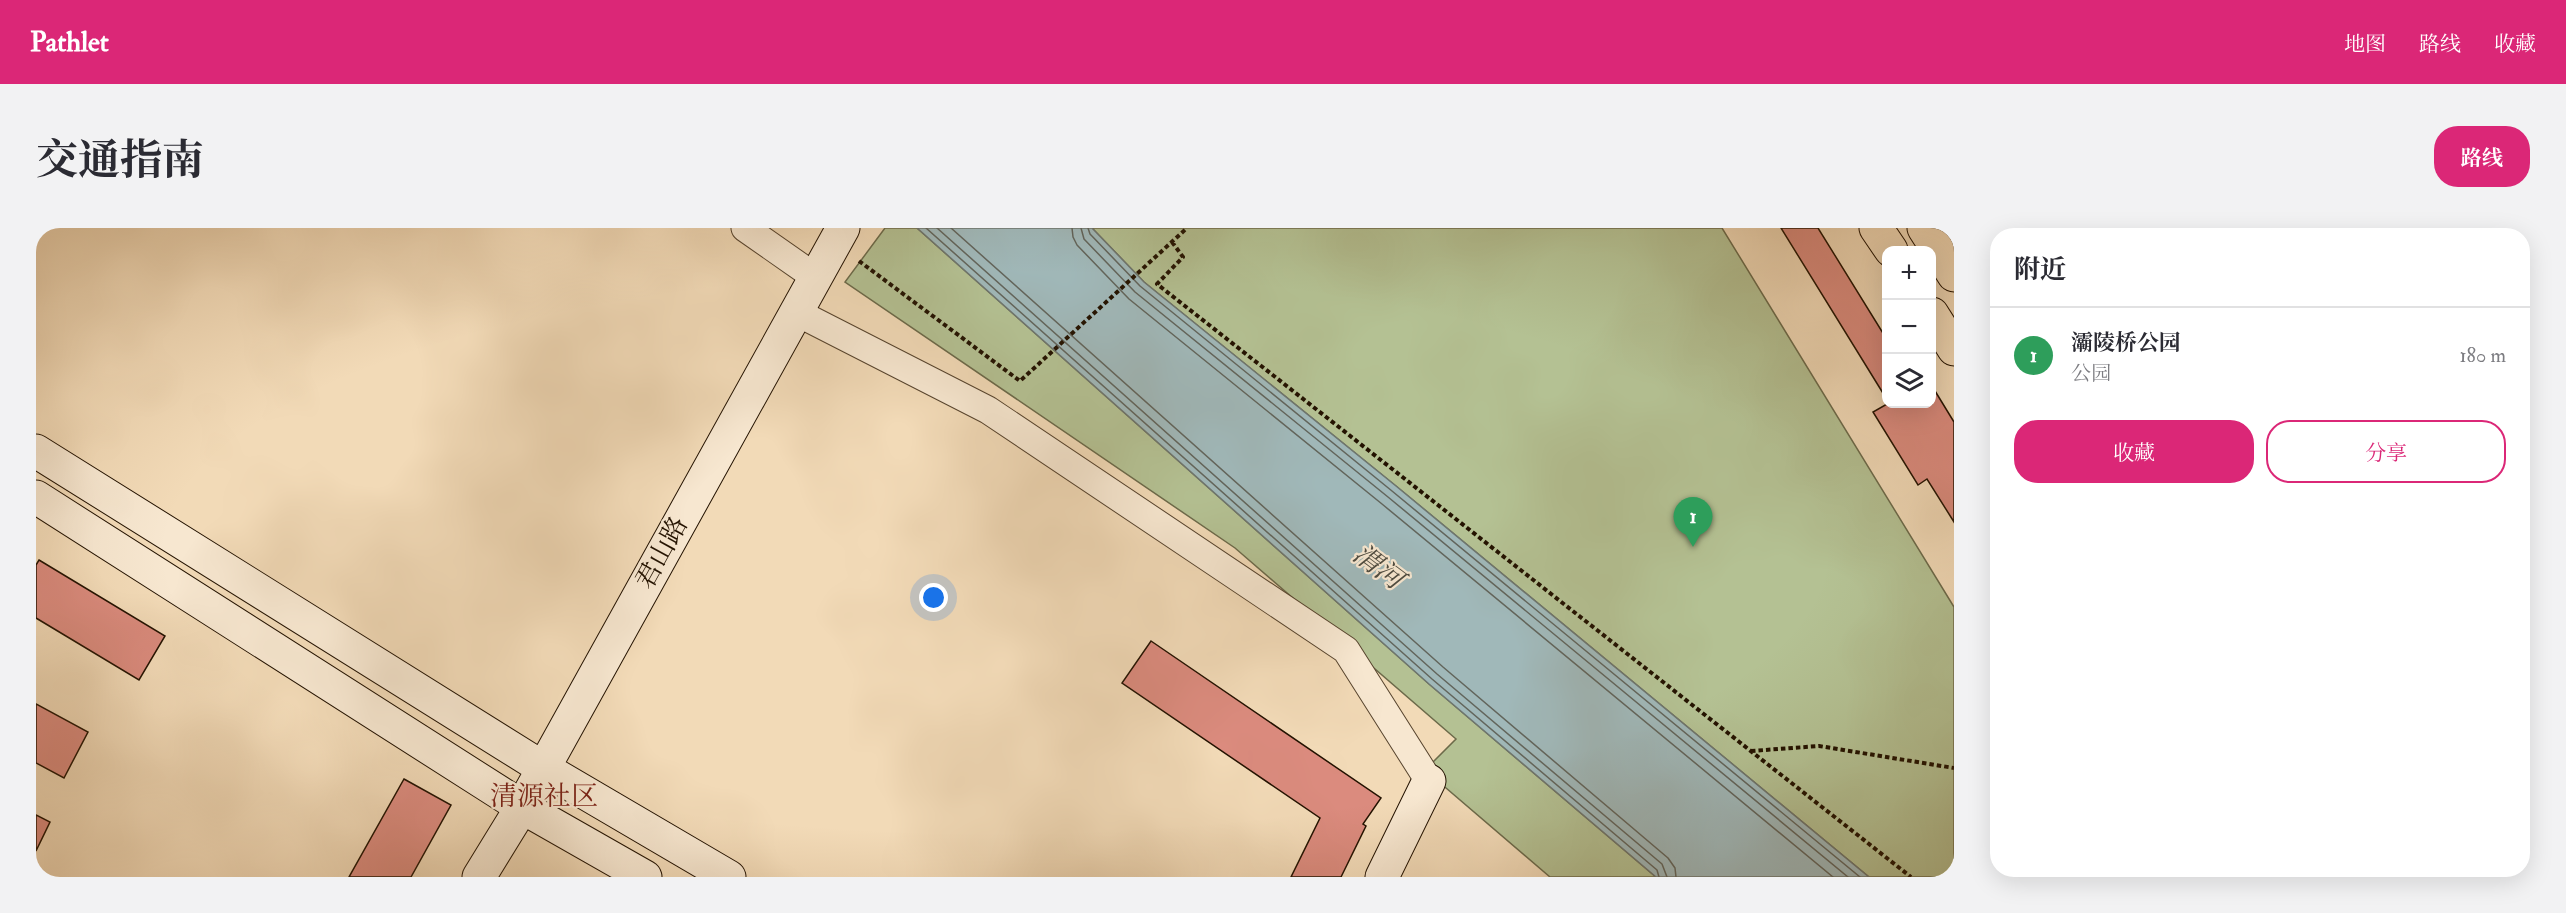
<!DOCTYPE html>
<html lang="zh">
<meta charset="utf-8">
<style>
:root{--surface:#fff;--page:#f2f2f3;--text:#2b2b33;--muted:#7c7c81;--line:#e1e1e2;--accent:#db2777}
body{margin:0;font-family:"IM FELL Double Pica","Noto Serif SC",serif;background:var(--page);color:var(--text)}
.controls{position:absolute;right:18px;top:18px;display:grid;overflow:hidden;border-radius:12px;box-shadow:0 6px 24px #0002}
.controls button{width:54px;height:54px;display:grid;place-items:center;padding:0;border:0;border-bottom:2px solid var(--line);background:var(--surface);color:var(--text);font:30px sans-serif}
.you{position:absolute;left:898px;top:370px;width:21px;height:21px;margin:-15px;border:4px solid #fff;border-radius:50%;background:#1a73e8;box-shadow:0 0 0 9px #1a73e833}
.badge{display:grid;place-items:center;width:39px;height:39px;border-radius:50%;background:var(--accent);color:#fff;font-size:20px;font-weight:700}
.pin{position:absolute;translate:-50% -50px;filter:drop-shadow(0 2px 3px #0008)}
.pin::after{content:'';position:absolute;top:32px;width:21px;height:18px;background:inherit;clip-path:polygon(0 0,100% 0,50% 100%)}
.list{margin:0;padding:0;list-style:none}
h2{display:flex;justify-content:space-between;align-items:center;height:78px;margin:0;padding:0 24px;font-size:26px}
h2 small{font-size:20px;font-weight:400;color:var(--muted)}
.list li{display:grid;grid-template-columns:39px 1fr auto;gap:18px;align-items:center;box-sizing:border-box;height:96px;padding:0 24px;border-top:2px solid var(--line)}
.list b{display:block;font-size:22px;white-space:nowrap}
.list p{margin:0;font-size:20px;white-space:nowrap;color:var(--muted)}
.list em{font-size:20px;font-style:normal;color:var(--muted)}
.actions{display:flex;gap:12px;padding:18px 24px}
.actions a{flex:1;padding:14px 0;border:2px solid var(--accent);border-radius:24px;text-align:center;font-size:21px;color:var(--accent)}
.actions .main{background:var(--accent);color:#fff}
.icon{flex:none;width:33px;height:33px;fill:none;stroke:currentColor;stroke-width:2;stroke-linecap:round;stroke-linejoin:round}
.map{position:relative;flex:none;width:1918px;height:649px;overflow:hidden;border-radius:24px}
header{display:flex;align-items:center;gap:36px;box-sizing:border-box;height:84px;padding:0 30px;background:var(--accent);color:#fff}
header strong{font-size:28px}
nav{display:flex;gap:33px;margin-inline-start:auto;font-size:21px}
.intro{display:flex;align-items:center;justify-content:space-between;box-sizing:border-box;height:144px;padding:0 36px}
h1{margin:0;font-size:42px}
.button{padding:15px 27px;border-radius:24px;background:var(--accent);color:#fff;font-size:21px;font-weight:700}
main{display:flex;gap:36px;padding:0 36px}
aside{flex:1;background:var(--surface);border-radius:24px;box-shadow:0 6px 24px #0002}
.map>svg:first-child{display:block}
</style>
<header>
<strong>Pathlet</strong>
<nav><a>地图</a><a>路线</a><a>收藏</a></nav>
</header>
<div class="intro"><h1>交通指南</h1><a class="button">路线</a></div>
<main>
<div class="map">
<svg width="1918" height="649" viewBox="0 0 1918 649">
<rect width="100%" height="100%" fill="#f2dab7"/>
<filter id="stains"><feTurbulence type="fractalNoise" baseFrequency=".00333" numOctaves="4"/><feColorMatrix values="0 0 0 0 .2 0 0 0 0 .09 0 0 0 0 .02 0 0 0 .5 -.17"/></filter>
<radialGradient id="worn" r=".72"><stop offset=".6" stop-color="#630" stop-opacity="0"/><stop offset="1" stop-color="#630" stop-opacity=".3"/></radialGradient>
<path fill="#b4c193" stroke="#6c6a4a" stroke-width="1.5" d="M849 0H881L1393 456 1620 649H1514L1389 542 1420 511 1199 320 809 54Z
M1056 0H1686L1918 379V649H1833L1360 258 1108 54Z"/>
<path fill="#a0b8b9" stroke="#6e766f" stroke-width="1.5" d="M881 0H1056L1108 54 1360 258 1833 649H1620L1393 456Z"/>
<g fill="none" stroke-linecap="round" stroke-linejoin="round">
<path stroke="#62655c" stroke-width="1.5" d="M890 0 1396 451 1621 642 1623 649
M901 0 1401 446 1626 636 1631 649
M915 0 1407 439 1632 630 1639 640 1640 649
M1036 0 1037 9 1041 17 1093 71 1346 276 1797 649
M1045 0 1048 11 1099 64 1352 269 1812 649
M1052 0 1054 6 1104 58 1356 263 1824 649"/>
</g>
<path fill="#db8b7e" stroke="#231200" stroke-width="1.5" d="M1745 0H1782L1850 110V170Z
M1896 158 1918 194V294L1891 251 1882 257 1837 184 1851 176H1896Z
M3 332 129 408 103 452 0 390V337Z
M1115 413 1345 570 1327 596 1330 598 1305 649H1255L1284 590 1086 455Z
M0 476 52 504 28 550 0 535Z
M368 551 415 577 375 649H313Z
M0 587 14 594 0 623Z"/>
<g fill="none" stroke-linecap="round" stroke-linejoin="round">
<g stroke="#57442e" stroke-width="29">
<path id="street" d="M709 0 779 49
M760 84 952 182 1310 422 1393 553"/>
</g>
<g stroke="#231200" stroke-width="35">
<path id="secondary" d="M0 223 507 540 693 649
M0 269 486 579 609 649
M443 649 486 579 807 0
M1346 649 1393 553"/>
</g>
<g stroke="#231200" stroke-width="35">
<path id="highway" d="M1840 0 1855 22
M1888 0 1918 47
M1896 86 1918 121"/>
</g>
<path stroke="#231200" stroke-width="4" stroke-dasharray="4.5 3" stroke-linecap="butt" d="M1136 14 1147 29 1121 56 1875 649
M823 33 984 153 1151 0
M1715 523 1783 518 1918 540"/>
<use href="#street" stroke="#f7e7d0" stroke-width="27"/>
<use href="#secondary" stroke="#f7e7d0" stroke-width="33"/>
<use href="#highway" stroke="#f2dab7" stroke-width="33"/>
</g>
<g text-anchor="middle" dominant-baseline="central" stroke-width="4.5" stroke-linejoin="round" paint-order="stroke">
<g font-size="26" fill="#231200" stroke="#f7e7d0">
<text transform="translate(626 325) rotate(-61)">君山路</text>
</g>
<g font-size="27" font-style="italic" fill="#4f4c41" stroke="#f7e7d0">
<text transform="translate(1342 339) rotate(37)">渭河</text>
</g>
<g font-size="27" fill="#7a1f14" stroke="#f7e7d0">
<text x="508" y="568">清源社区</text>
</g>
</g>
<rect width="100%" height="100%" filter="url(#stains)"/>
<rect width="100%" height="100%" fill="url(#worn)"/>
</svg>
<div class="controls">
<button>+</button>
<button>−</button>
<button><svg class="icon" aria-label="layers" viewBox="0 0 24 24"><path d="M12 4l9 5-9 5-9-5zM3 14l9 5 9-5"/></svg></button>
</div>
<div class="you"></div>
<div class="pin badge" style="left:1657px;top:319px;background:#2e9e5b">1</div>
</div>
<aside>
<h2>附近<small></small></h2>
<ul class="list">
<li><span class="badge" style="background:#2e9e5b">1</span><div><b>灞陵桥公园</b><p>公园</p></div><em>180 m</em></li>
</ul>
<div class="actions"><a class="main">收藏</a><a>分享</a></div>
</aside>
</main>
